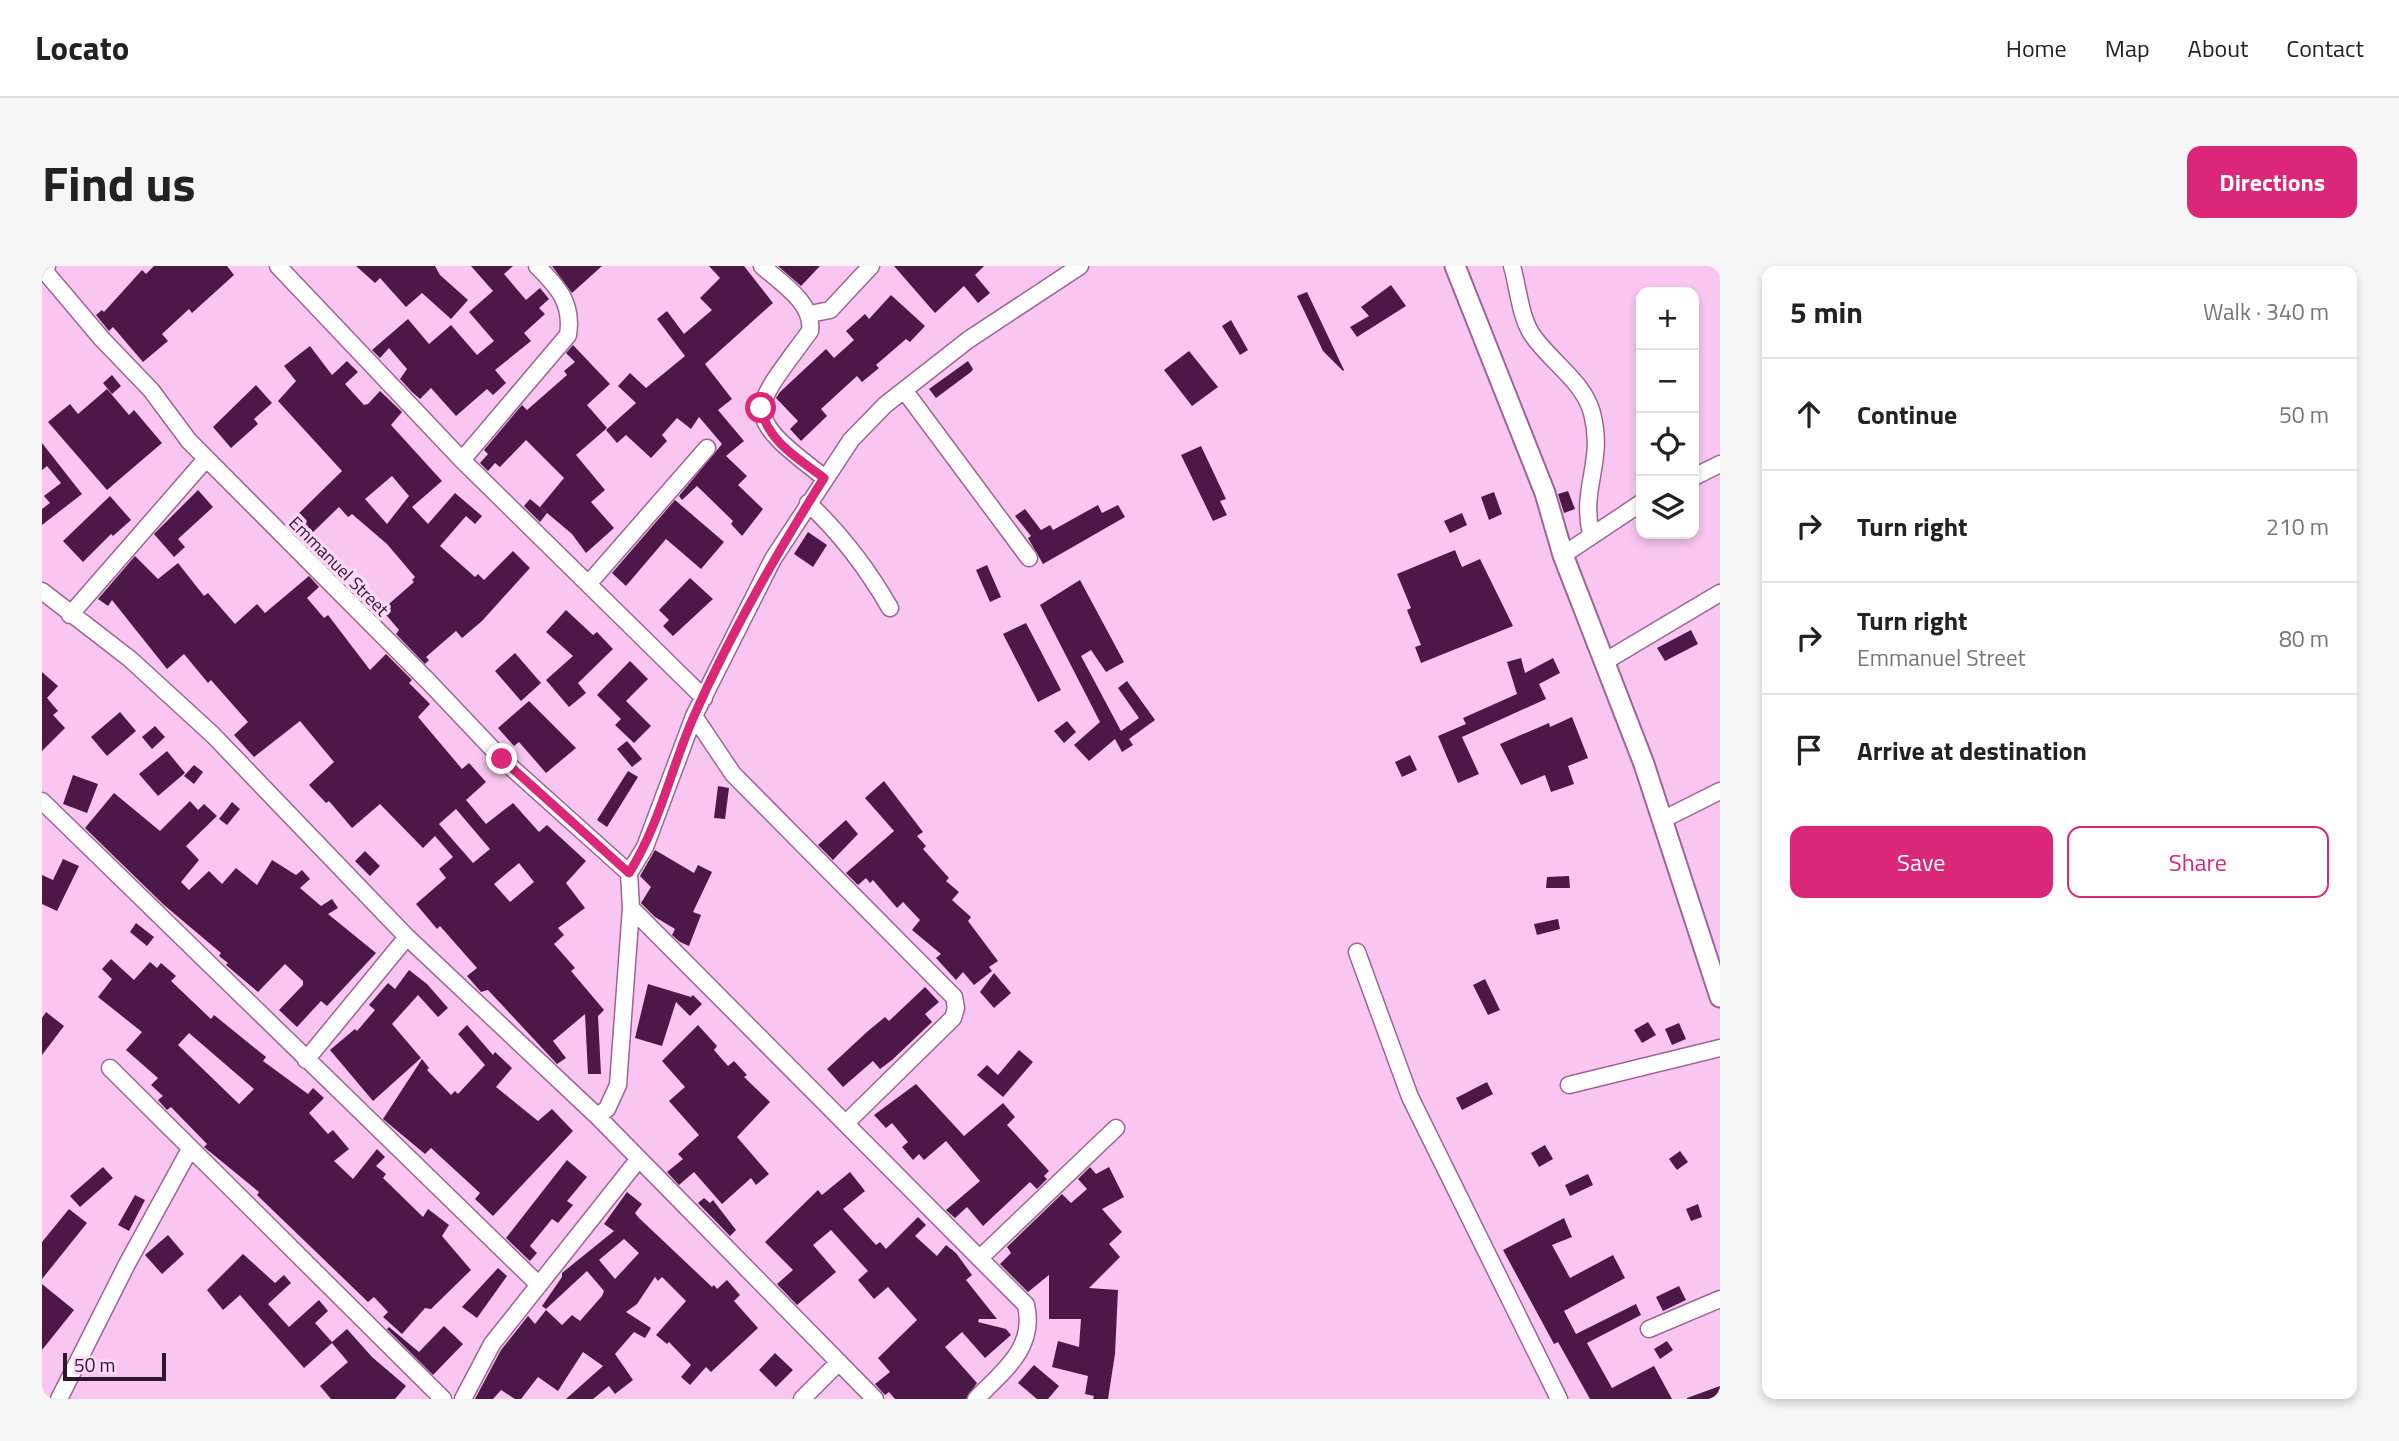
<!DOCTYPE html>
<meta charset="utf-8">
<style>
:root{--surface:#fff;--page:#f6f6f6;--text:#222;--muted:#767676;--line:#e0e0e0;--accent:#db2777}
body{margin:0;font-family:"Titillium Web",sans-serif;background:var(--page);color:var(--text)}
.controls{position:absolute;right:21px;top:21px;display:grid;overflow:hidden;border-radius:14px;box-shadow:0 4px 10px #0003}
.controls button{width:63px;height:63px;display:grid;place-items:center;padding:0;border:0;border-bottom:2px solid var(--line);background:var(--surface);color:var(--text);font:35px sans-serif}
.scale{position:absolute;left:21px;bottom:18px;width:103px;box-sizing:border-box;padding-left:7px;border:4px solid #2d162a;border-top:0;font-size:19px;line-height:24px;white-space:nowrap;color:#2d162a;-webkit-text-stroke:5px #fed8f9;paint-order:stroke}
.stop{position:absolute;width:21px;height:21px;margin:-16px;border:5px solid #db2777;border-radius:50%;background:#fff}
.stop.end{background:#db2777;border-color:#fff;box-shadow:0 2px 7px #0008}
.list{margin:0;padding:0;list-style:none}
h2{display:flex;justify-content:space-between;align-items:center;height:91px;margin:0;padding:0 28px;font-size:30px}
h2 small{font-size:23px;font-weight:400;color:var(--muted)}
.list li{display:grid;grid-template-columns:46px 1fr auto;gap:21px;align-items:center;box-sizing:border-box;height:112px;padding:0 28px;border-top:2px solid var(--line)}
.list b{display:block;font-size:26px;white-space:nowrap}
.list p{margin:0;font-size:23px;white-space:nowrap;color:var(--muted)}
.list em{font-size:23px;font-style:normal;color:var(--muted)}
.actions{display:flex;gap:14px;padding:21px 28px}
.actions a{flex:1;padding:16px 0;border:2px solid var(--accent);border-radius:14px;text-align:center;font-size:24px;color:var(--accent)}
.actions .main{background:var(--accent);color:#fff}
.icon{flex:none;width:38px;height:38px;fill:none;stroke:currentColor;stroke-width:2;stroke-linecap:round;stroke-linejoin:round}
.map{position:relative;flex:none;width:1678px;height:1133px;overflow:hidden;border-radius:14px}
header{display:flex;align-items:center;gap:42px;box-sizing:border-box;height:98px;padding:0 35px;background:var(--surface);border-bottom:2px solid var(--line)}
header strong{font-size:33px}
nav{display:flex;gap:38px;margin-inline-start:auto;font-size:24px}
.intro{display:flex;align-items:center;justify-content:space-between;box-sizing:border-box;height:168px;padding:0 42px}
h1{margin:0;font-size:49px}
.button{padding:18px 32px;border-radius:14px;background:var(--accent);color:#fff;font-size:24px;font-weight:700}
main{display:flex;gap:42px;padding:0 42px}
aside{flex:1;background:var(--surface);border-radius:14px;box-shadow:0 4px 10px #0003}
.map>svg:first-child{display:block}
</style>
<header>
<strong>Locato</strong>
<nav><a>Home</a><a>Map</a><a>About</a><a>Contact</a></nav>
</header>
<div class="intro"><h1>Find us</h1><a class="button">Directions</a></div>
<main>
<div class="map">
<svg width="1678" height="1133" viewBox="0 0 1678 1133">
<rect width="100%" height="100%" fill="#f9c6f1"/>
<path fill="#4b1847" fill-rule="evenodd" d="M112 0H185L192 9 150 47 147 43 120 68 126 75 101 96 71 61 67 65 54 49 60 44 62 46 100 4 104 8Z
M314 0H393L398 9 426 34 409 53 380 27 364 41 338 12 333 17Z
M429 0H471L462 8 484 34 498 22 507 33 497 42 503 48 482 67 489 75 453 104 464 117 451 129 445 123 414 150 389 122 378 133 370 126 358 113 365 103 347 82 338 92 330 84 366 53 387 78 409 59 435 89 452 75 427 46 451 25Z
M510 0H560L530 27Z
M667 0H702L731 37 663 98 690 133 676 144 702 175 684 190 705 210 696 219 721 243 700 270 689 258 691 255 655 220 640 234 637 230 680 178 657 151 649 163 635 152 620 169 625 175 609 192 584 169 575 177 564 164 594 137 576 120 588 107 604 122 643 90 615 53 625 45 642 68 670 44 658 32 678 12Z
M736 0H778L759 20Z
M852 0H942L933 9 948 27 936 37 922 20 893 47Z
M1349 19 1364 40 1315 71 1308 61 1327 50 1319 41Z
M1265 26 1302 104 1301 105 1281 85 1255 30Z
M849 29 883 60 868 76 864 73 834 99 837 102 820 116 815 110 779 143 785 150 759 175 748 163 756 155 734 132 738 126 784 83 792 92 812 74 804 65 823 48 827 53Z
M1189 54 1206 84 1198 89 1180 60Z
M531 79 568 118 545 139 565 162 534 189 563 224 549 236 572 262 544 287 530 268 498 241 522 212 484 174 458 201 453 197 446 205 438 197 446 188 442 184 480 139 485 144 525 109 522 105 533 96 524 87Z
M268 80 290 109 305 95 316 106 303 118 322 139 326 138 338 125 360 146 349 159 400 215 370 241 386 258 413 227 440 250 433 258 424 250 398 280 433 311 436 308 442 314 471 285 488 302 440 355 420 372 414 365 384 391 387 394 383 398 354 368 357 364 340 344 372 316 370 314 373 311 345 278 310 248 306 251 297 241 267 270 251 253 300 205 236 135 254 115 242 100ZM350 210 367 230 345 258 323 233Z
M1147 85 1176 121 1150 140 1122 104Z
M926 95 931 103 929 106 894 132 887 123Z
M70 109 79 120 70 128 61 117Z
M214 119 230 137 212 153 216 158 189 182 171 161Z
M65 123 87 149 92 144 120 177 65 224 6 156 28 138 36 148Z
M0 177 40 228 0 259V243L8 237 2 230 19 217 5 200 0 204Z
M1159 180 1184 233 1178 235 1185 249 1171 255 1139 189Z
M156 224 171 241 136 273 143 281 132 291 112 268Z
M1526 225 1533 243 1522 247 1516 228Z
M1452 226 1460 248 1447 254 1439 231Z
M68 230 89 254 71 270 69 268 41 296 21 275Z
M488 233 505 247 498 256 482 240Z
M633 234 682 276 659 303 624 273 584 320 570 307Z
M1056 239 1060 247 1076 239 1083 251 1001 298 986 272 989 270 973 250 983 243 999 264 1008 259 1011 264Z
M1420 247 1425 259 1408 267 1402 255Z
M766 266 785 279 771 301 752 288Z
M1413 284 1420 301 1438 293 1471 360 1379 397 1373 381 1379 379 1365 344 1369 342 1355 308Z
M93 290 116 313 136 297 162 330 166 327 193 358 215 338 223 347 267 310 277 321 265 332 282 352 286 349 328 404 344 388 370 414 367 417 388 438 376 451 420 503 427 497 444 516 424 534 444 558 471 537 497 566 505 559 544 595 524 617 543 642 516 662 522 669 512 678 533 702 529 705 562 744 556 750 559 808H546L543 748 511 775 524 792 515 798 446 724 439 726 425 710 435 702 398 660 395 663 374 638 404 612 397 603 411 591 393 570 381 582 338 538 310 562 287 535 284 537 267 519 292 496 258 455 212 491 192 469 206 456 169 414 166 417 142 388 125 403 70 334 66 340 56 333ZM414 543 448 583 431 597 397 558ZM477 597 492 616 468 636 452 618Z
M945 299 959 331 948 336 934 304Z
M648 312 671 333 631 370 621 360 627 354 617 344Z
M1038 314 1082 396 1064 406 1049 384 1039 390 1079 465 1097 452 1076 422 1085 415 1113 454 1087 473 1091 479 1080 486 1073 473 1047 495 1032 479 1058 456 998 339Z
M524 344 551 369 555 366 571 383 536 417 544 427 527 441 504 414 531 390 504 366Z
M984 357 1019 424 996 436 961 368Z
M1649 364 1656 378 1623 395 1615 382Z
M473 387 499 417 479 435 453 405Z
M1479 392 1483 407 1511 392 1518 407 1497 418 1504 433 1420 471 1437 508 1416 517 1396 470 1424 458 1421 452 1475 428 1465 396Z
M588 395 606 413 584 435 609 460 592 477 573 459 579 453 555 429Z
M0 406 16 420 5 432 16 445 11 449 23 462 0 485Z
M487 435 534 482 504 507 477 476 472 480 456 462Z
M78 446 94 465 65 490 49 471Z
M1530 451 1546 492 1526 500 1532 518 1509 526 1503 509 1479 519 1458 478 1507 457 1508 461Z
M1025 455 1034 466 1022 477 1012 465Z
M113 460 123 471 110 483 100 471Z
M585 475 600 493 590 501 575 483Z
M125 485 143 507 116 530 97 508Z
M1368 489 1375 504 1360 511 1353 496Z
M152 499 161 506 152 518 142 510Z
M586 505 596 511 565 561 555 554Z
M31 509 56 518 45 547 21 538Z
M842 515 881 566 875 570 884 580 881 583 907 612 904 615 917 626 910 634 929 651 926 655 956 695 947 701 950 705 932 719 921 706 914 714 894 692 899 688 870 664 878 654 861 636 855 642 831 614 828 617 824 612 816 619 804 607 852 565 823 532Z
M676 520 687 522 683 553 672 552Z
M72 527 118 565 148 535 156 544 162 538 175 550 144 580 157 594 139 616 147 624 167 605 180 618 194 602 215 619 230 594 254 609 260 604 268 613 258 622 279 640 290 633 296 642 286 648 334 687 285 740 279 735 255 761 237 744 261 719V715L243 698 216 726 184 699 186 697 177 690 179 687 122 639 43 562Z
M190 536 198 543 185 559 177 553Z
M804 554 816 568 791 594 776 579Z
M613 584 652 607 656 599 670 606 651 646 659 649 647 680 638 676 630 669 633 663 613 651 599 637 609 621 598 610Z
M323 585 338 600 328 610 313 595Z
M21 593 37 600 15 645 0 638V609L11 614Z
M1527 610 1528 622H1504L1505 611Z
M1516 653 1518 663 1495 669 1492 658Z
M94 657 112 671 105 680 88 666Z
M69 693 92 714 108 696 115 702 119 697 134 710 129 715 169 753 172 749 224 791 221 795 266 828 271 822 282 832 267 847 286 868 291 864 307 883 292 895 311 913 335 883 343 891 334 900 344 908 341 912 381 951 386 943 407 959 400 970 429 1004 389 1043 383 1042 360 1068 341 1051 346 1046 332 1031 326 1036 215 929 217 926 162 881 165 878 129 841 125 844 116 834 121 830 109 819 116 812 84 784 100 766 56 731 70 713 60 703ZM147 767 212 823 197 838 136 779Z
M367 704 385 718 406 742 396 751 376 729 350 758 379 792 331 835 288 784 313 763 315 765 333 744 327 739 346 717 353 723Z
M952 707 969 727 952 742 938 726Z
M1443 713 1458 744 1446 749 1431 719Z
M606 718 649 731 651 729 660 738 648 750 634 736 620 780 593 772Z
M883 721 897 736 883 748 890 756 850 794 838 803 831 795 801 821 785 803 826 765 843 751 847 755Z
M4 746 22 760 0 789V752Z
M1606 756 1614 769 1600 777 1592 764Z
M1637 757 1644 773 1630 779 1623 763Z
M425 759 451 789 453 786 470 802 454 821 496 855 510 843 531 865 451 950 433 933 438 927 389 882 383 888 341 853 380 793 387 802 385 804 409 829 413 825 416 828 443 799 416 768Z
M656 759 675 780 672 784 686 800 692 795 705 809 702 811 728 836 695 871 727 908 714 919 709 912 680 938 652 906 637 919 625 906 641 893 636 888 657 869 627 835 643 821 620 795Z
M977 784 991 796 961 831 935 809 945 799 956 809Z
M1445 816 1451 828 1420 844 1414 832Z
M874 818 922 870 961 837 973 851 965 859 1007 905 1002 910 1005 913 995 923 988 916 941 960 925 941 913 952 904 944 938 915 904 875 882 894 877 888 871 894 860 881 866 876 850 857 844 862 832 849Z
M1503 879 1511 893 1497 901 1489 887Z
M1638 885 1646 896 1635 904 1627 893Z
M525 894 545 911 525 935 531 939 516 957 510 953 488 980 495 987 488 995 464 972Z
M61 901 71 912 38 941 28 930Z
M1048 901 1054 908 1067 901 1082 931 1060 943 1080 966 1067 978 1078 991 1047 1022 1076 1024 1073 1088 1066 1133H1051L1052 1130 1043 1128 1046 1110 1010 1101 1016 1075 1037 1081 1039 1053H1007V1009L986 1026 958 998 969 987 965 981 1020 928 1029 937 1045 923 1036 913Z
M808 906 823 925 801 943 834 979 838 976 844 983 876 951 884 959 873 970 895 990 904 979 914 987 930 1009 924 1014 955 1053H937L936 1056 964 1063 969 1069 943 1092 920 1066 903 1081 935 1117 924 1133H853L847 1126 843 1129 833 1118 848 1106 836 1092 875 1054 846 1021 832 1033 816 1014 826 1005 789 964 771 979 794 1006 755 1039 735 1018 751 1004 723 976 776 924 780 929Z
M1546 908 1551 919 1528 930 1523 919Z
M585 926 600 938 593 947 597 952 670 1021 672 1019 675 1023 685 1014 698 1029 692 1035 716 1062 669 1106 664 1101 648 1119 639 1111 649 1099 627 1076 625 1078 614 1069 644 1035 620 1011 616 1015 613 1011 595 1038 584 1046 609 1062 603 1072 592 1066 573 1088 591 1114 573 1128 567 1120 551 1133H524L561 1100 541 1086 516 1125 496 1111 479 1133H473L459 1124 451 1133H433L459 1084 486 1050 493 1058 504 1044 520 1059 530 1049 538 1055 560 1030 562 1025 545 1005 504 1043 500 1040 520 1011V1007L572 965 562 958ZM582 973 597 987 573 1013 557 994Z
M93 929 103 934 87 965 76 959Z
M662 932 668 937 671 934 694 964 688 970 656 937Z
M1656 938 1660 951 1649 955 1644 943Z
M27 943 45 957 0 1013V976Z
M1522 952 1530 971 1510 979 1528 1012 1571 989 1583 1012 1522 1045 1534 1068 1594 1038 1599 1049 1545 1077 1570 1122 1612 1100 1630 1133H1548L1516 1076 1512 1078 1461 984Z
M126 969 142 988 120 1008 103 989Z
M201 988 233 1017 242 1009 249 1017 226 1038 247 1061 277 1034 286 1045 273 1057 290 1076 305 1063 330 1091 364 1120 353 1133H289L278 1120 306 1096 290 1077 262 1102 198 1029 181 1044 165 1024Z
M456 1002 465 1010 435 1052 420 1041Z
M0 1018 32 1044 0 1084Z
M1637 1020 1644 1034 1621 1045 1614 1031Z
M402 1060 421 1078 391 1109 345 1063 347 1061 377 1086Z
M1625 1075 1631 1084 1618 1093 1612 1083Z
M733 1087 751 1104 734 1121 717 1104Z
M992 1099 1017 1120 1006 1133H995L976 1117Z
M1678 1120V1133H1645V1132Z"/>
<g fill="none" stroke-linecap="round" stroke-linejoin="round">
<g stroke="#9d6496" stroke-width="19">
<path id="minor" d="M5 0 0 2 60 73 109 124 147 175 386 415 460 493 587 607
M236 0 420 194 662 432
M720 0C739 17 772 37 768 65 709 146 696 146 783 212
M1470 0C1476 21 1478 49 1489 67 1507 95 1541 114 1550 147 1563 196 1538 221 1549 268
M768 48 788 44 829 0
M862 124 987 292
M420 194 526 69C531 37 516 21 495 0
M1652 211 1678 198
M766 237C800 269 825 302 848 342
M1521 289 1599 237
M548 316 665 182
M0 325 88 393 171 469 365 671 555 850 833 1133
M28 349 164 193
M1562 396 1678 327
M652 450 691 508 912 731 914 742 911 752 804 857
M0 535 497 1019
M1620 554 1678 525
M589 642 984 1039C994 1082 961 1105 934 1133
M1315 686 1368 831 1517 1133
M264 794 365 671
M68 802 401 1133
M1527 819 1678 782
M555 850 565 843 576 819 589 642 587 607 603 581 652 450 731 293 809 174 843 139 926 74 1038 0
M939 991 1074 862
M1607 1063 1678 1033
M17 1133 85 998 148 883
M421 1133 450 1078 596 894
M760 1133 797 1096"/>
</g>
<g stroke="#9d6496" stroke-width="23">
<path id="major" d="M1413 0 1503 227 1521 289 1602 498 1678 731"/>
</g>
<use href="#minor" stroke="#fff" stroke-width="16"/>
<use href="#major" stroke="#fff" stroke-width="19"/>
</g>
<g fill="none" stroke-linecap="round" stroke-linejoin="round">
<path stroke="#db2777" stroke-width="9" d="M460 493 587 607C618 558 629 502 652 450 689 367 734 288 782 212 757 193 725 175 719 142"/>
</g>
<g text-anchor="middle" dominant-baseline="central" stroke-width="7" stroke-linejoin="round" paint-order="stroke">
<g font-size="18" fill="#2d162a" stroke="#fed8f9">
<text transform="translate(297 300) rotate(45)">Emmanuel Street</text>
</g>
</g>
</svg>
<div class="controls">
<button>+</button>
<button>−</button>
<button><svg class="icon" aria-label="locate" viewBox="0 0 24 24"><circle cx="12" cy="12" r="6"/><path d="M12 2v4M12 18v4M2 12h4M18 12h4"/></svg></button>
<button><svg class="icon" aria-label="layers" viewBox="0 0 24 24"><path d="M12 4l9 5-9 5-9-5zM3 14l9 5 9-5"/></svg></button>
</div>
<div class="scale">50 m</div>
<div class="stop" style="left:719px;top:142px"></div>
<div class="stop end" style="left:460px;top:493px"></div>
</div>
<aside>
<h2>5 min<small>Walk · 340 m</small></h2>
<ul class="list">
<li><svg class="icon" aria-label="ahead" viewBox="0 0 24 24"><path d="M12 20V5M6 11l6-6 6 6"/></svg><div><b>Continue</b></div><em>50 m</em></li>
<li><svg class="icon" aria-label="right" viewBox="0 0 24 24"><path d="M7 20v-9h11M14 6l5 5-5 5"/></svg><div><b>Turn right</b></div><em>210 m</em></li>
<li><svg class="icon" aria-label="right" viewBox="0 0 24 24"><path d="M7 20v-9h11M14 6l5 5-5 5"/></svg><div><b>Turn right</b><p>Emmanuel Street</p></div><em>80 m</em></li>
<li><svg class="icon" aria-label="arrive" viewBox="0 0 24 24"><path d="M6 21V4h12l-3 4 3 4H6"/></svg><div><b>Arrive at destination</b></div></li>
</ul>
<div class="actions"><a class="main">Save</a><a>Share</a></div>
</aside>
</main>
